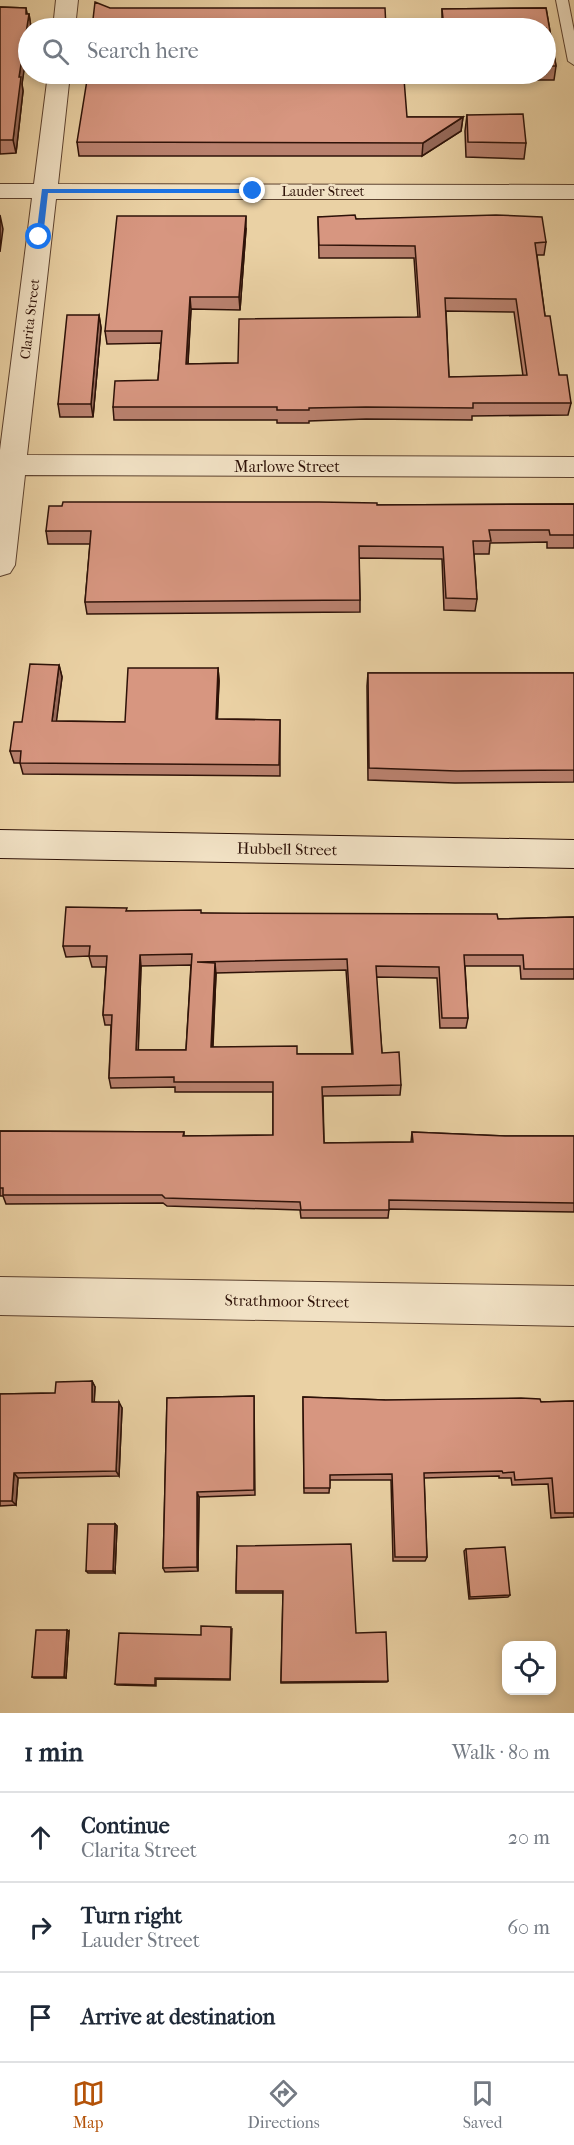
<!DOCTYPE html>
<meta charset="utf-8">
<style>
:root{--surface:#fff;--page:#f2f2f3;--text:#1f2937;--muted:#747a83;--line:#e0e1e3;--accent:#b45309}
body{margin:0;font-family:"IM FELL French Canon",serif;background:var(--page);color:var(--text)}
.controls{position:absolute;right:18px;bottom:18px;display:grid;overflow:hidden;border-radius:12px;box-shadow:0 3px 9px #0003}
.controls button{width:54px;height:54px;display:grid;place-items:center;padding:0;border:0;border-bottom:2px solid var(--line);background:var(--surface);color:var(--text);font:30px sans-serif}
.stop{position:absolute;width:18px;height:18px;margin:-14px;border:4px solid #1a73e8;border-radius:50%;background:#fff}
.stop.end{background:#1a73e8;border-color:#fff;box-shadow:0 2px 6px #0008}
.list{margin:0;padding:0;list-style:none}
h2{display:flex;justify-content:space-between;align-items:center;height:78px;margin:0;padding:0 24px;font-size:26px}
h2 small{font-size:20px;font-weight:400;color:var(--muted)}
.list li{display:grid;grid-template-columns:39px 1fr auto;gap:18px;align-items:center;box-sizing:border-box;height:90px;padding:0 24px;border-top:2px solid var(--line)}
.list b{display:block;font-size:22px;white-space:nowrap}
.list p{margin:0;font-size:20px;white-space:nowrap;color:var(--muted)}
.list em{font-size:20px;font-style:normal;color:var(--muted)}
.icon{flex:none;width:33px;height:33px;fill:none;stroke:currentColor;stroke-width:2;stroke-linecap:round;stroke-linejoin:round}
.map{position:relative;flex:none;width:574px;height:1713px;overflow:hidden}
.search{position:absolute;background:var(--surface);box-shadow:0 3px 9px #0003;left:18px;right:18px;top:18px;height:66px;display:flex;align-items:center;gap:15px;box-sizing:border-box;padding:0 21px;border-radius:33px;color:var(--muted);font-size:22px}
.sheet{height:348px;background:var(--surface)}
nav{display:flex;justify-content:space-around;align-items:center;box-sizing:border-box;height:84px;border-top:2px solid var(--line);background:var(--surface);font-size:16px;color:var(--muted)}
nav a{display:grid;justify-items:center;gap:3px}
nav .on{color:var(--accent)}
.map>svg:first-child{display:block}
</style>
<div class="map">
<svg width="574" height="1713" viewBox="0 0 574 1713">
<rect width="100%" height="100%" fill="#ead1a4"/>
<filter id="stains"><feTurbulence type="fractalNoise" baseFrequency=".00333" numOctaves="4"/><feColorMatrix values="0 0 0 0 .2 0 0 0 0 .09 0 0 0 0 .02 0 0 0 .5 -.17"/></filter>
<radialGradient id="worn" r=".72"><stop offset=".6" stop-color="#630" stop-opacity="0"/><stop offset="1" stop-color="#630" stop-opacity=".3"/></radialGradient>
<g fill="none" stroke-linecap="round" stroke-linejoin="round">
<g stroke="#5d422f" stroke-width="2">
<path id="lane" d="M556 0H568L574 31V65L568 61Z"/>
</g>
<g stroke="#5d422f" stroke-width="2">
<path id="street" d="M56 0H78L75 28H53Z
M48 74H70L58 184 574 185V199H56L27 455 574 457V477L25 475 15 565 10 573 0 576V450L32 198H0V184H34Z
M0 1277 574 1286V1326L0 1315Z"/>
</g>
<g stroke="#2e1208" stroke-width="2">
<path id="secondary" d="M0 830 574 840V868L0 858Z"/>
</g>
<use href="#lane" fill="#f1e1c4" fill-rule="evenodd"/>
<use href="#street" fill="#f1e1c4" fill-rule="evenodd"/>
<use href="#secondary" fill="#f1e1c4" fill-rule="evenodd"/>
</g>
<path fill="#b9816e" stroke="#2e1208" stroke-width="1.5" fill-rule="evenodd" d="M0 7 26 8 27 14H29L31 27V28H28L22 84 23 91 16 153 0 154Z
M546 8 556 66 554 80H503V78L464 79V74H546V28H442V9Z
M389 79 407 117H463L461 131 422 156H79L77 142Z
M467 115 526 143 524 159 466 157 465 131Z
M318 217 356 219 546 242 544 255H537L545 316 559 375 571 403 568 415 472 416V420L366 419 309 421V423H277V420H114L113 407 158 380 161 343 107 344 105 331 246 229 240 310 191 309 188 364 238 363 418 317 414 258H319ZM446 311 514 312 523 376 449 377Z
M99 315 101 328 93 417H60L58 404Z
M574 504V548H547V542L490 543 489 554H474L477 599 475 611 444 610 442 559 359 558 360 600V612L87 614 85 602 90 544H48L46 531 377 505Z
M59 665 62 677 56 721 125 722 218 668 219 681 217 719 280 720V776L23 774 20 763H14L10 751 22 722Z
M368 673H574V782L455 783 368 780 367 686Z
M127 911 201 913 498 919 574 917V979H521L520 966H465L468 1018 466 1028H440L437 978 376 977 382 1053 401 1085 400 1095 323 1096 324 1143 411 1142 412 1132 505 1136H574V1212L389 1209 388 1218H301L300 1210 167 1206 163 1203 6 1204 3 1196H0V1131L184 1132V1136L273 1135V1092H175V1087L111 1088 109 1078 111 1025H105L103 1015 106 967H92L89 956 66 957 63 946ZM191 965 186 1050H138L141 966ZM346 970 352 1054H297L213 1047 216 973Z
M92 1381 95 1387 94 1402 122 1408 119 1476 18 1478 16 1505 0 1506V1394L55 1393Z
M254 1396 255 1495 199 1497 198 1571 165 1572 163 1568 167 1398Z
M303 1397 385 1400 541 1402 574 1401V1517L551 1518 548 1484 512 1485 511 1478H499V1476L424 1478 427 1557 425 1561H393L391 1480H330L329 1493H304Z
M115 1524 117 1526 115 1573H88L86 1571Z
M237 1546 356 1633 388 1681 387 1682 281 1683 283 1593H236Z
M466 1549 510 1595 508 1597 469 1599 464 1551Z
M232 1629 230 1680 156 1679V1686L117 1685 115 1684 201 1635Z
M69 1631 66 1678H34L32 1677Z"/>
<path fill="#96695a" stroke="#2e1208" stroke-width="1.5" d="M26 8 28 21 29 14 31 27V28H28V45L22 84 23 91 16 153 13 140Z
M463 117 461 131 422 156 423 143Z
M0 215 3 229 0 252Z
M246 216V229L240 310 239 297Z
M190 297 191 309 187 377 186 364Z
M99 315 101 328 93 417 91 404Z
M59 665 62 677 55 733 52 721Z
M218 668 219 681 217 731 216 719Z
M140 955 141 966 138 1060 136 1050Z
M215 963 216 974 212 1057 211 1047Z
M92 1381 95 1387 94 1407 92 1402Z
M119 1402 122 1408 119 1476 116 1471Z
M14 1473 18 1478 16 1505 12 1501Z
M197 1492 199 1497 198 1571 197 1567Z
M115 1524 117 1526 115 1573 113 1571Z
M67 1630 69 1631 66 1678 64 1677Z"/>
<path fill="#d79680" stroke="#2e1208" stroke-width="1.5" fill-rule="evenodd" d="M95 2 110 8H385L386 28H92Z
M0 7 26 8V14H29L19 77H21L13 140H0Z
M546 8 556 66H546V28H444L442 9Z
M88 74H389V79H404L407 117H463L423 143 77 142Z
M523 114 526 143 468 142 467 115Z
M355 215 356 219 496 215 542 217 546 242 535 243 545 316H550L559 375H567L571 403H473V408L366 407 309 408V410H277V407H113L115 381 158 380 162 331H105L117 216H246L239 297H190L186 364 238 363 239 319 420 317 415 246 319 245 318 217ZM445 298 516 299 527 375 449 377Z
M67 315H99L91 404H58Z
M63 502H319L377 503V505L574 504V535H550L549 530H489L491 541H473L477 599 446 598 443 547 359 546 360 600 85 602 91 531H46L49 506H62Z
M30 664 59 665 52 721 125 722 128 668H218L216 719 280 720 279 765 20 763 21 751H10L14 722H22Z
M368 673H574V770L457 771 369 768Z
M66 907 127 908 126 911 201 910V913L497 914 498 919 574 917V969H524L523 955H464L468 1018H442L439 967 376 966 382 1053 399 1052 401 1085 322 1087 324 1143 413 1142 412 1132 505 1136H574V1203L389 1200V1210H301L300 1202 165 1198 162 1195H3V1188H0V1131L184 1132 183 1136 273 1135V1082H174V1077L109 1078 112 1015H103L107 956H89L90 946H63ZM192 954 186 1050H136L140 955ZM347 959 353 1054H297V1046L211 1047 215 963 197 962Z
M92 1381V1402H119L116 1471 14 1473 12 1501H0V1394L55 1393 56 1382Z
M254 1396V1490L197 1492V1567L163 1568 167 1398Z
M303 1397 385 1400 521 1398 540 1399 541 1402 574 1401V1513H555L552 1478 515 1480 514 1472 503 1473 502 1471 424 1473 427 1557H395L392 1474 330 1475V1488H304Z
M88 1524H115L113 1571H86Z
M351 1544 356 1633 386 1632 388 1681 281 1682 283 1591H236L237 1546Z
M505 1547 510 1595 470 1597 466 1549Z
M201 1626 231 1627 230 1679 155 1678V1685L115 1684 119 1633 201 1635Z
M36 1630H67L64 1677H32Z"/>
<path fill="#1a73e8" d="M42 189H253L257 191 253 193H48L43 237 39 239 36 237Z"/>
<g text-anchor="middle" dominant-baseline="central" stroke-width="4.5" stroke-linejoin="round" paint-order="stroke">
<g font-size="14" fill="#2e1208" stroke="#f1e1c4">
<text x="323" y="191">Lauder Street</text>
<text transform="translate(30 319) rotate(-83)">Clarita Street</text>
</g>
<g font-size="16" fill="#2e1208" stroke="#f1e1c4">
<text x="287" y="466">Marlowe Street</text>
<text transform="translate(287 849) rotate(1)">Hubbell Street</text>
<text transform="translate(287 1301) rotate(1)">Strathmoor Street</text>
</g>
</g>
<rect width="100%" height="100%" filter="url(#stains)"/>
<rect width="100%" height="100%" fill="url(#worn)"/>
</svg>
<div class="controls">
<button><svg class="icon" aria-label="locate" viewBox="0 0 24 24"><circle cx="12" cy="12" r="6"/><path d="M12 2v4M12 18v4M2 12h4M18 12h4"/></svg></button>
</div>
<div class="stop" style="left:39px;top:237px"></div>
<div class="stop end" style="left:253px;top:191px"></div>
<div class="search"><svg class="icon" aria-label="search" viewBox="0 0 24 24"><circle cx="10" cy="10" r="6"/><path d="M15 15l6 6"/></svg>Search here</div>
</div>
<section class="sheet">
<h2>1 min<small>Walk · 80 m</small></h2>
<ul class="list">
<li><svg class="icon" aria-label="ahead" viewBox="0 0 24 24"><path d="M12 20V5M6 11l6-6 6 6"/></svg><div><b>Continue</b><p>Clarita Street</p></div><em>20 m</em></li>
<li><svg class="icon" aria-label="right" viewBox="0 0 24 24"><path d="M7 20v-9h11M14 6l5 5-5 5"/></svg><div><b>Turn right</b><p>Lauder Street</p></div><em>60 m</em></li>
<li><svg class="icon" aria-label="arrive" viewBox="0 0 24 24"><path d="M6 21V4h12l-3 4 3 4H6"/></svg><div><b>Arrive at destination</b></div></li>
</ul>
</section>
<nav>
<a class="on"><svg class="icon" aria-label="map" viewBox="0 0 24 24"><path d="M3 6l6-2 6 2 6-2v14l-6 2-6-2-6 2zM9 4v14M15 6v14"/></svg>Map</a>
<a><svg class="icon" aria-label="directions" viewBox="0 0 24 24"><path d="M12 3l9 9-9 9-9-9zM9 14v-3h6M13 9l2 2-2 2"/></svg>Directions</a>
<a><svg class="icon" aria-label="saved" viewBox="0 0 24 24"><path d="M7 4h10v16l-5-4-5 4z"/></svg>Saved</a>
</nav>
